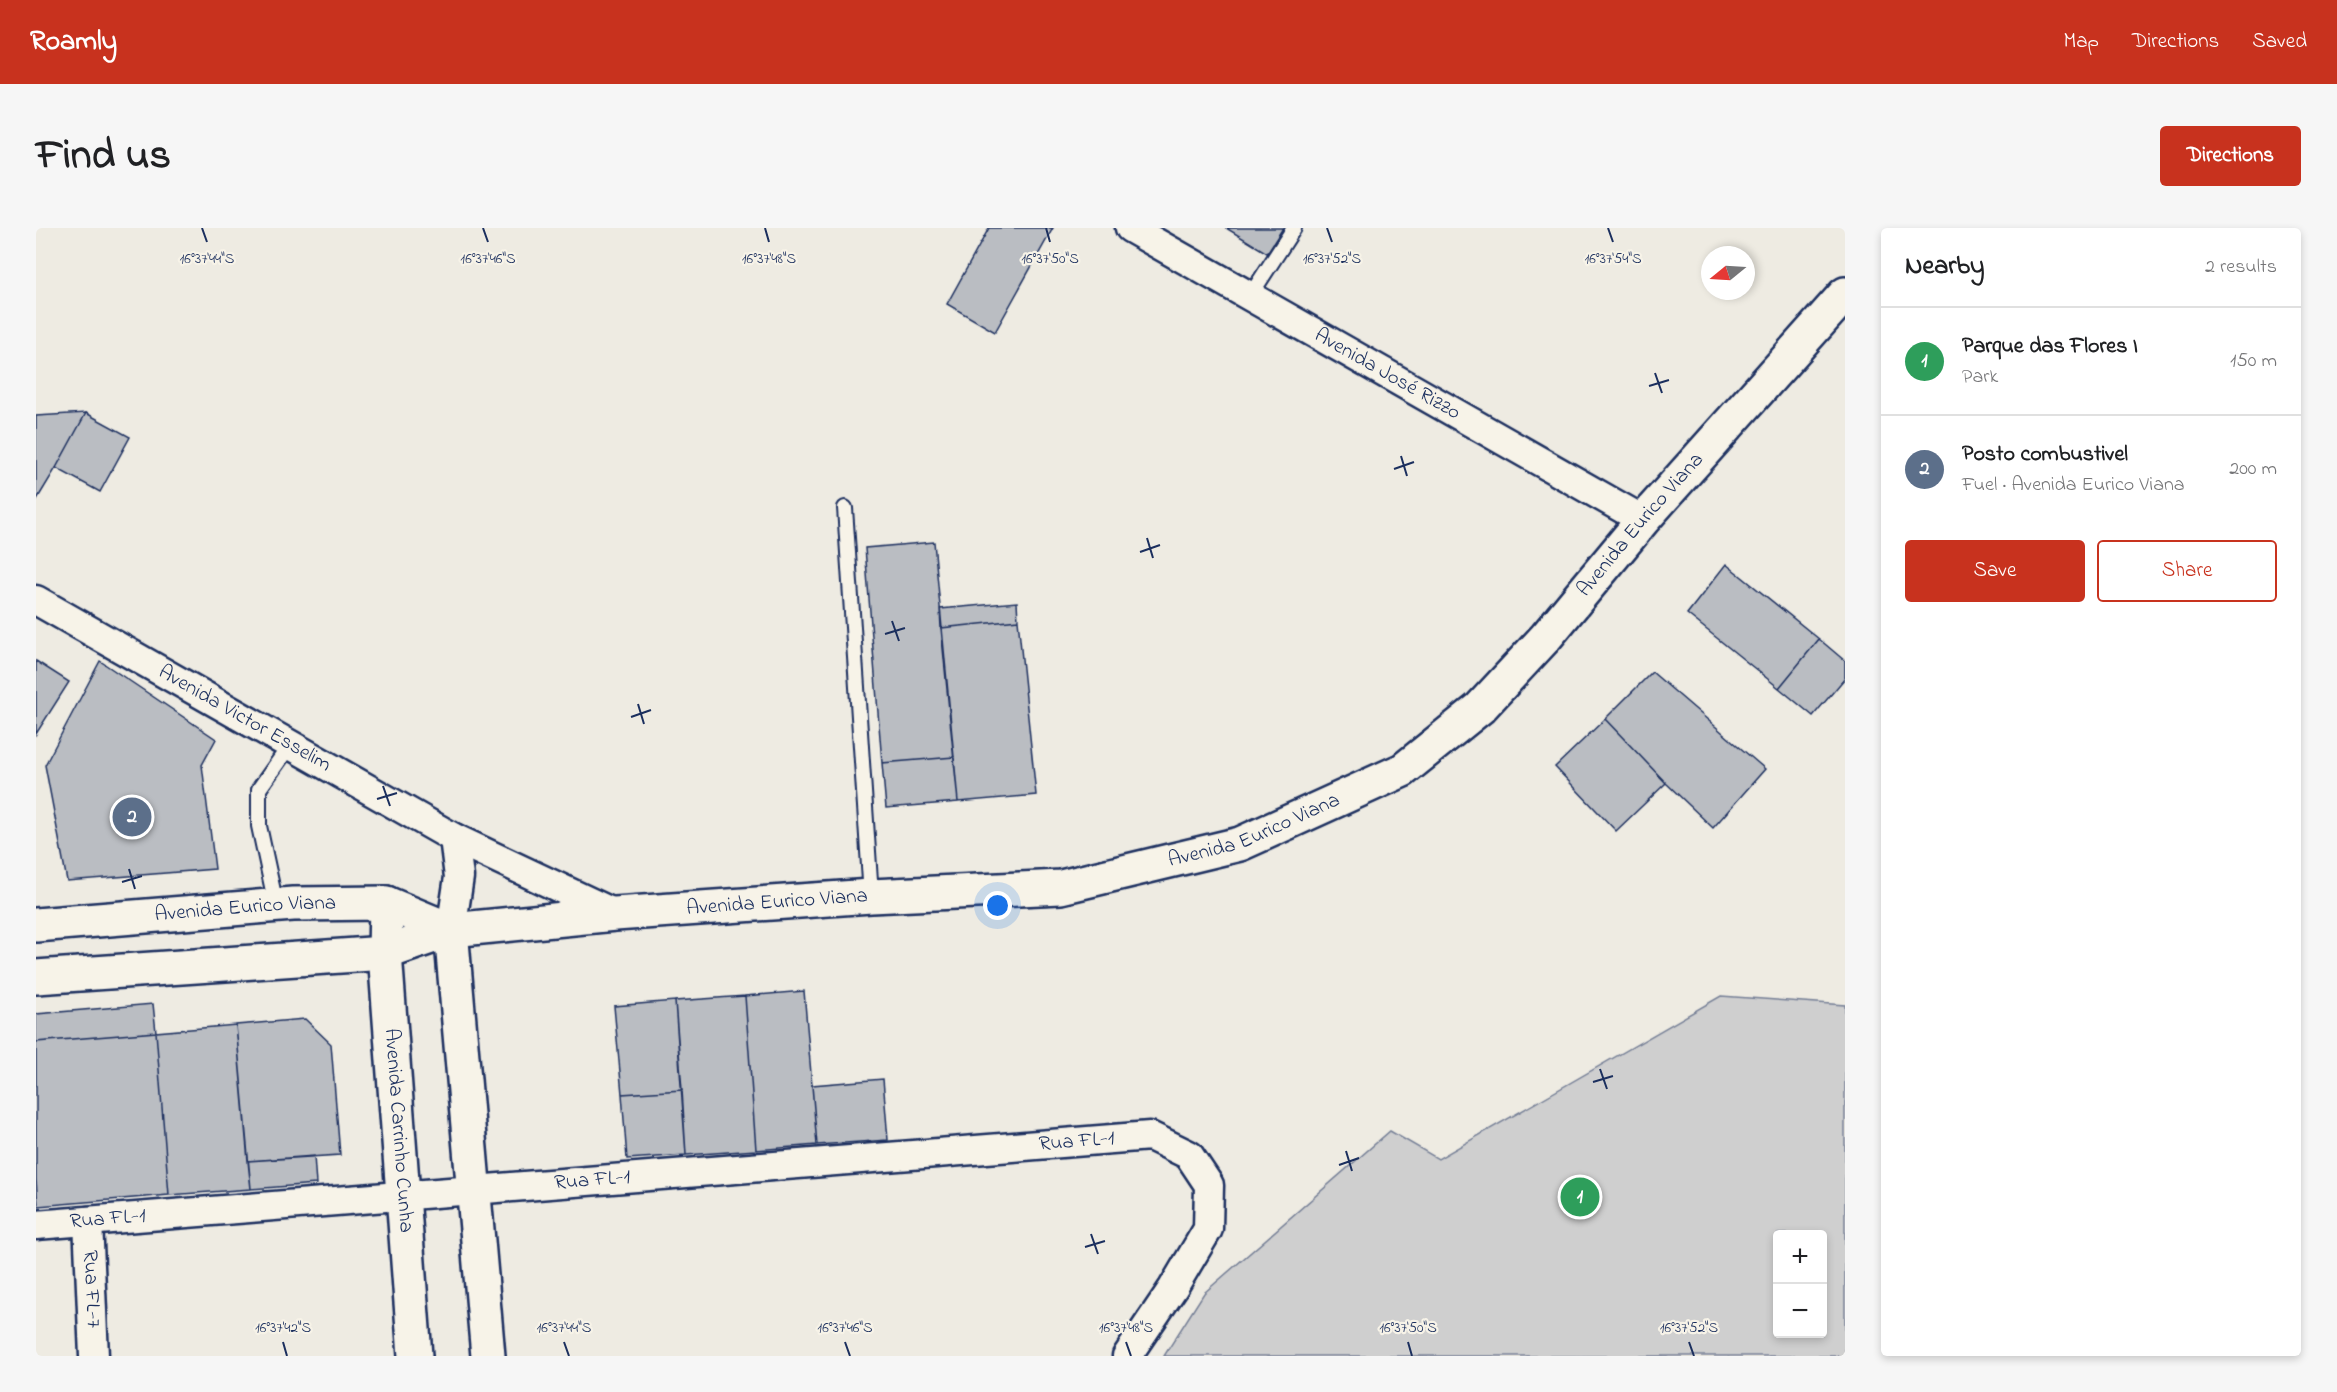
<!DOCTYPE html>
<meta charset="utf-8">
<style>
:root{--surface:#fff;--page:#f6f6f6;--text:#202124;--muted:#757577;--line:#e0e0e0;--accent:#c8321e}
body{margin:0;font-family:"Indie Flower",sans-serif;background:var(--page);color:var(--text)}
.controls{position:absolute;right:18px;bottom:18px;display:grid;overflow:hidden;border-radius:6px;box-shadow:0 3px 9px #0003}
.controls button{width:54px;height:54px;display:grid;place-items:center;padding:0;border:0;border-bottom:2px solid var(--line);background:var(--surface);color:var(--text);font:30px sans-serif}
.compass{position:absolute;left:1665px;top:18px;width:54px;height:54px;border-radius:50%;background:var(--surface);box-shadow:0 3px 9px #0003;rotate:252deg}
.you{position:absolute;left:962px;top:678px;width:21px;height:21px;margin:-15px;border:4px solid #fff;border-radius:50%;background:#1a73e8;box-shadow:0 0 0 9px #1a73e833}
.badge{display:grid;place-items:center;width:39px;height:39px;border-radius:50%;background:var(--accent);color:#fff;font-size:20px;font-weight:700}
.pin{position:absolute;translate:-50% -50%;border:3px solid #fff;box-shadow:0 2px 6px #0006}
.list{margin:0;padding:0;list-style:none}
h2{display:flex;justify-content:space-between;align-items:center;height:78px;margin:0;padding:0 24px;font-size:26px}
h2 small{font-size:20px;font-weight:400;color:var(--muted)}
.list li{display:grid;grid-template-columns:39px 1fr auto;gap:18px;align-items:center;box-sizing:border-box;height:108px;padding:0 24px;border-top:2px solid var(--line)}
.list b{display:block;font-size:22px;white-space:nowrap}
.list p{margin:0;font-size:20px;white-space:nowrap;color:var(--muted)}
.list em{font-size:20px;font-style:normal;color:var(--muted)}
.actions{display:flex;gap:12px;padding:18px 24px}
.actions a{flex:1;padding:14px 0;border:2px solid var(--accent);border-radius:6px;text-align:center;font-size:21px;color:var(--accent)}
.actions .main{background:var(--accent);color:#fff}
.map{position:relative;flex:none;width:1809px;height:1128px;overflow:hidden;border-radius:6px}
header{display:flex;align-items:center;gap:36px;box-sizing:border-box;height:84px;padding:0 30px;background:var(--accent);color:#fff}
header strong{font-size:28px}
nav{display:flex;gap:33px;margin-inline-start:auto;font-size:21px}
.intro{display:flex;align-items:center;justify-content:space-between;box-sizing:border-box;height:144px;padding:0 36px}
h1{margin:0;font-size:42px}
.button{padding:15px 27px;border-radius:6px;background:var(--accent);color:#fff;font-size:21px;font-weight:700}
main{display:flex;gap:36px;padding:0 36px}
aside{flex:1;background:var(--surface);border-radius:6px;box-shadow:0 3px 9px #0003}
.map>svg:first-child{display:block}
</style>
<header>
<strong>Roamly</strong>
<nav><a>Map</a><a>Directions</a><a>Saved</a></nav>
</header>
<div class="intro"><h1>Find us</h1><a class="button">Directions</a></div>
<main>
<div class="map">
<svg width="1809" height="1128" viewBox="0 0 1809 1128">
<rect width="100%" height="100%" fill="#eeebe2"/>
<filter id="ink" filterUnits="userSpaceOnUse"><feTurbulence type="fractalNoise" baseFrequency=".0167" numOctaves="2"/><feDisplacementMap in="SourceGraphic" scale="12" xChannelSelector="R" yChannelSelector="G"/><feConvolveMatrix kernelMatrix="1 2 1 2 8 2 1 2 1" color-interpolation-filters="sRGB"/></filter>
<g filter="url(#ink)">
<path fill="#cfcfcf" stroke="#757f96" stroke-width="1.5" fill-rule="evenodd" d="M1685 768 1809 777V1128H1128L1168 1065 1354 903 1402 931ZM1742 1006H1786V1106H1742Z"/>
<path fill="#babdc2" stroke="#1b2f5e" stroke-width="1.5" d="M953 0H1017L959 104 911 76Z
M1190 0H1247L1231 25Z
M50 185 20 240 0 273V188Z
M50 185 94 209 64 264 20 240Z
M898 314 918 529 846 535 829 320Z
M1690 336 1783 411 1743 460 1651 386Z
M981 374 982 392 905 400 904 381Z
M982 392 1000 567 922 574 905 400Z
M1783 411 1809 433V450L1777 488 1743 460Z
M0 433 33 454 0 506Z
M64 433 180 511 166 537 179 641 31 653 9 537Z
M1616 444 1729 541 1677 600 1630 555 1569 491Z
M1569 491 1630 555 1580 603 1519 539Z
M918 529 922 574 850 580 846 535Z
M768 763 781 917 720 922 709 768Z
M709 768 720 922 650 927 639 773Z
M639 773 646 862 586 866 578 778Z
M117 776 120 804 0 814V786Z
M269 791 295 816 304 927 212 933 200 797Z
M200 797 215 961 133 967 120 804Z
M120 804 133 967 2 978 0 951V814Z
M847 851 852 912 781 917 776 857Z
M646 862 650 927 591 931 586 866Z
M278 928 280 956 215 961 212 933Z"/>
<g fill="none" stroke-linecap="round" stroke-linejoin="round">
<g stroke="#1b2f5e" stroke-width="18">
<path id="service" d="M1214 68 1258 0
M809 280 835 668
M240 677 223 598V561L254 517"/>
</g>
<g stroke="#1b2f5e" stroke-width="33">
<g id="minor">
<path id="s1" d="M1094 0 1607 292"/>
<path id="s2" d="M0 372 418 610 579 686"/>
<path d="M415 702 423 649 418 610"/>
<path id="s3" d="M52 993 58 1128"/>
<path id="s4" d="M0 997 1114 908 1153 927 1173 957 1172 1001 1137 1060 1091 1128"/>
</g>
</g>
<g stroke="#1b2f5e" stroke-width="38">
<g id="secondary">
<path id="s5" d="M350 675 349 725 379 1128"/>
<path d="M415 702 452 1128"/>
</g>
</g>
<g stroke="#1b2f5e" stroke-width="38">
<g id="primary">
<path id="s6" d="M0 697 257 676 350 675 415 702"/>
<path id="s7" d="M0 749 349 725 415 702 579 686 835 668 1025 659 1204 616 1367 542 1444 480 1510 409 1607 292 1809 66"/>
</g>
</g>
<use href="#service" stroke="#f7f3e8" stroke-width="14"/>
<use href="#minor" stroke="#f7f3e8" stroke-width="28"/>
<use href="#secondary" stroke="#f7f3e8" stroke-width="33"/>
<use href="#primary" stroke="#f7f3e8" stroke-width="33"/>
</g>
</g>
<path fill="none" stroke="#1b2f5e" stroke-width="2" d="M166 0 171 14M447 0 452 14M729 0 733 14M1010 0 1014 14M1291 0 1296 14M1572 0 1577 14M1619 145 1626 165M1613 158 1633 152M1365 228 1371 248M1358 241 1378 234M1111 310 1117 330M1104 324 1124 317M856 393 863 413M849 406 869 400M602 476 608 496M595 489 615 482M347 558 354 578M341 571 361 565M93 641 99 661M86 654 106 648M1564 841 1571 861M1557 854 1577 848M1310 923 1316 943M1303 937 1323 930M1055 1006 1062 1026M1049 1019 1069 1013M247 1114 251 1128M528 1114 533 1128M809 1114 814 1128M1090 1114 1095 1128M1372 1114 1376 1128M1653 1114 1658 1128"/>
<g text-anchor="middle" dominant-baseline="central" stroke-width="4.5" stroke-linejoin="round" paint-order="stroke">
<g font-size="21" fill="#1b2f5e" stroke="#f7f3e8">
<text stroke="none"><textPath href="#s1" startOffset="296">Avenida José Rizzo</textPath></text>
<text stroke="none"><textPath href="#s7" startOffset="1737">Avenida Eurico Viana</textPath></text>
<text stroke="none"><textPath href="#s2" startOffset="240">Avenida Victor Esselim</textPath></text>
<text stroke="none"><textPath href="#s7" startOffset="1233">Avenida Eurico Viana</textPath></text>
<text stroke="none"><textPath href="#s7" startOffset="747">Avenida Eurico Viana</textPath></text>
<text stroke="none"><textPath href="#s6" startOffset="210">Avenida Eurico Viana</textPath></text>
<text stroke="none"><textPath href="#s5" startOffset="228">Avenida Carrinho Cunha</textPath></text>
<text stroke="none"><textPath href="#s4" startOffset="1044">Rua FL-1</textPath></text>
<text stroke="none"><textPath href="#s4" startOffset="558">Rua FL-1</textPath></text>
<text stroke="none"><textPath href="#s4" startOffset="72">Rua FL-1</textPath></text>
<text stroke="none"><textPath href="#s3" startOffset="68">Rua FL-7</textPath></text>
</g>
</g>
<g font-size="15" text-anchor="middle" fill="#1b2f5e" stroke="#f7f3e8" stroke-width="4.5" stroke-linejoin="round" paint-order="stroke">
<text x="171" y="35">16°37'44"S</text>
<text x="452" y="35">16°37'46"S</text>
<text x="733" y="35">16°37'48"S</text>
<text x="1014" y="35">16°37'50"S</text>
<text x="1296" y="35">16°37'52"S</text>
<text x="1577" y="35">16°37'54"S</text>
<text x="247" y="1104">16°37'42"S</text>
<text x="528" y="1104">16°37'44"S</text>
<text x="809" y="1104">16°37'46"S</text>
<text x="1090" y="1104">16°37'48"S</text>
<text x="1372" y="1104">16°37'50"S</text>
<text x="1653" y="1104">16°37'52"S</text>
</g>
</svg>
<div class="controls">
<button>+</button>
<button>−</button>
</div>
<svg class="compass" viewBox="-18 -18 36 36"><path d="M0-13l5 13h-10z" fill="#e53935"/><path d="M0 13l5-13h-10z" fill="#757577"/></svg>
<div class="you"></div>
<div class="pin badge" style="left:1544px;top:969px;background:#2e9e5b">1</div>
<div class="pin badge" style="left:96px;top:589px;background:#5c6f8a">2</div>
</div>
<aside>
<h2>Nearby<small>2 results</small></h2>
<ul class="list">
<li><span class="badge" style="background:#2e9e5b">1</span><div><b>Parque das Flores I</b><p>Park</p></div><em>150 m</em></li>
<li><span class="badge" style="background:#5c6f8a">2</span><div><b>Posto combustivel</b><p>Fuel · Avenida Eurico Viana</p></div><em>200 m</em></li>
</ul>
<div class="actions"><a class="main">Save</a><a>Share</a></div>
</aside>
</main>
